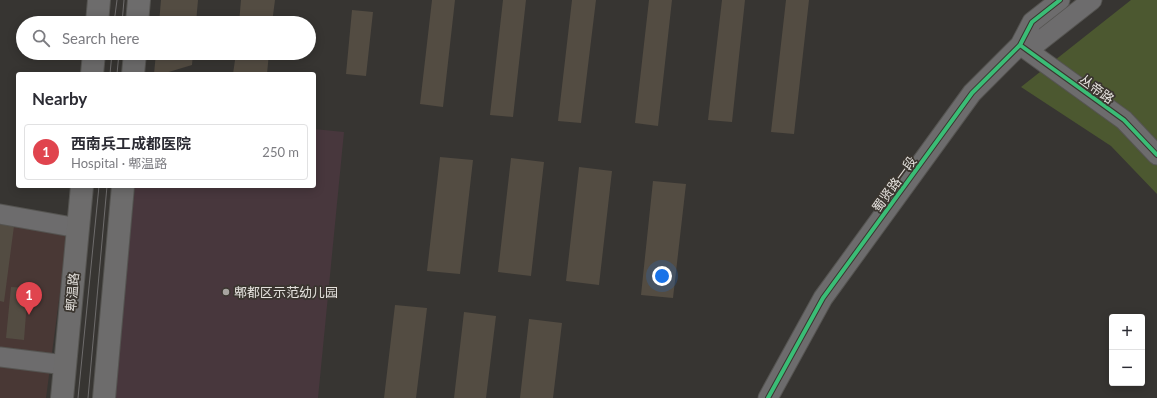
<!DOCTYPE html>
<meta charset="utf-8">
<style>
:root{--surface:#fff;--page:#f7f7f7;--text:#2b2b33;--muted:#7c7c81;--line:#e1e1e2;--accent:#7c3aed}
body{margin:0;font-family:Lato,"Noto Sans SC",sans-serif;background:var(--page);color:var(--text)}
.controls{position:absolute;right:12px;bottom:12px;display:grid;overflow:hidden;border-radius:4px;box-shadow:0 2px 10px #0003}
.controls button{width:36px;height:36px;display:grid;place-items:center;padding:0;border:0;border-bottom:1px solid var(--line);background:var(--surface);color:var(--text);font:20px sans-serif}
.you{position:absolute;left:662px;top:276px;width:14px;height:14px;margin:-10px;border:3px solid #fff;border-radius:50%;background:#1a73e8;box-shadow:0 0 0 6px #1a73e833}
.badge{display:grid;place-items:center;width:26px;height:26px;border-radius:50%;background:var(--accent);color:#fff;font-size:13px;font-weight:700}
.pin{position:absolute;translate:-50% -33px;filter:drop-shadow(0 1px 2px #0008)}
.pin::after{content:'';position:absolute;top:21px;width:14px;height:12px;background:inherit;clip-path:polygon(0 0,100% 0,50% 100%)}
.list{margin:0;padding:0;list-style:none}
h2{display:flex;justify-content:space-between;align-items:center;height:52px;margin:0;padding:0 16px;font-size:17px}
h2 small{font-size:13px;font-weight:400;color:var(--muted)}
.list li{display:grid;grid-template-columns:26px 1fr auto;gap:12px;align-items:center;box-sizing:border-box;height:56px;margin:0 8px 8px;padding:0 8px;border:1px solid var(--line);border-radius:4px}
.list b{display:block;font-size:15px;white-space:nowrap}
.list p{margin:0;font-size:13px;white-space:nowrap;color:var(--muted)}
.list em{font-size:13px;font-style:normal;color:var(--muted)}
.icon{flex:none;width:22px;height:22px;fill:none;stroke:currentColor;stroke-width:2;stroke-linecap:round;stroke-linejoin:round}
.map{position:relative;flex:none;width:1157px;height:398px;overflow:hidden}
.search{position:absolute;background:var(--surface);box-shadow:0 2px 10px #0003;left:16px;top:16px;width:300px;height:44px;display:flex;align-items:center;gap:10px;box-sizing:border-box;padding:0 14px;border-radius:22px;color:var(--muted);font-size:15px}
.panel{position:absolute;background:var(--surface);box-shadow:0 2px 10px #0003;left:16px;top:72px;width:300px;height:116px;border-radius:4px}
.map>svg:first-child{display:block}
</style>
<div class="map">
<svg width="1157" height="398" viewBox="0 0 1157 398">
<rect width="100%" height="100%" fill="#373532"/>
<path fill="#48373d" d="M314 129 344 132 318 398H114L135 186H314Z"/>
<path fill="#493835" d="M0 219 68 232 46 398H0Z"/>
<path fill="#4c5830" d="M1131 0H1157V194L1111 146 1021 87Z"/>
<path fill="#534c42" d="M161 0H198L196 23H159Z
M241 0H275L272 23H239Z
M432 0H455L443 107 420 104Z
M503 0H526L513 117 490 115Z
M572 0H596L581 123 558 121Z
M649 0H672L658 126 635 123Z
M722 0H745L732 122 708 120Z
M786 0H809L794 134 771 132Z
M352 10 373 12 366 76 346 74Z
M156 53H193L192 65 162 74H154Z
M236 53H269L267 74H233Z
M440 157 473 160 460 274 427 271Z
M511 158 544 162 531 276 498 272Z
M579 167 612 171 599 285 566 281Z
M653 181 686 184 673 298 641 295Z
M0 224 14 226 4 302 0 301Z
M11 287 28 288 24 340 6 338Z
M395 305 427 308 416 398H384Z
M464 312 496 316 486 398H454Z
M529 319 562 323 553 398H520Z"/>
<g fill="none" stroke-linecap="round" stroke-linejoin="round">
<g stroke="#555451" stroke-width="21">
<path id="minor" d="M1020 45 1124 120 1157 155
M1020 45 1036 44 1092 0
M0 214 78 228
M0 357 65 365
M768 398 823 298 972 93 1020 45 1032 22 1060 0"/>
</g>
<g stroke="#555451" stroke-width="24">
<path id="major" d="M97 23 99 0
M137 23 139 0
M92 74 94 53
M133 74 135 53
M62 398 82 186
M104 398 123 186"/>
</g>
<use href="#minor" stroke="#6d6c6d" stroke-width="19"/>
<use href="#major" stroke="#6d6c6c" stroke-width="22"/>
<path stroke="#6e6c6c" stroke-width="1" d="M114 23 117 0
M122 23 124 0
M110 74 112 53
M117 74 119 53
M78 398 99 186
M88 398 107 186"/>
<g stroke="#3a352f" stroke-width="6">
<path id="cycleway" d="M1020 45 1124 120 1157 155
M768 398 823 298 972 93 1020 45 1032 22 1060 0"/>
</g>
<use href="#cycleway" stroke="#3abd76" stroke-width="4"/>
</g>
<circle fill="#a7a4a0" stroke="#3a352f" stroke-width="1.5" cx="226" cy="292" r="4"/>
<g text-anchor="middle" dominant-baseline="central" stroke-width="3.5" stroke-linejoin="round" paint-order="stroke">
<g font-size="13" fill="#e3e0dc" stroke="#3a352f">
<text transform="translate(1097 89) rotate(36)">丛帝路</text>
<text transform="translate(894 184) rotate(-54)">蜀贤路一段</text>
<text transform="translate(72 292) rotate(-85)">郫温路</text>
</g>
<g font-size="13" fill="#e3e0dc" stroke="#3a352f" text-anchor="start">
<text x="234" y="292">郫都区示范幼儿园</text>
</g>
</g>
</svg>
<div class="controls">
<button>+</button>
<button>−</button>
</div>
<div class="you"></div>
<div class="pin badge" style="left:29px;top:315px;background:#e0444e">1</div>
<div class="search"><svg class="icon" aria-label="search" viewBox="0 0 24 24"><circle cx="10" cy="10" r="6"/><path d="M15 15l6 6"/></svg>Search here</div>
<section class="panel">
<h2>Nearby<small></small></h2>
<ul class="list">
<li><span class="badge" style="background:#e0444e">1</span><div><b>西南兵工成都医院</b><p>Hospital · 郫温路</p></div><em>250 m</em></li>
</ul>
</section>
</div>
